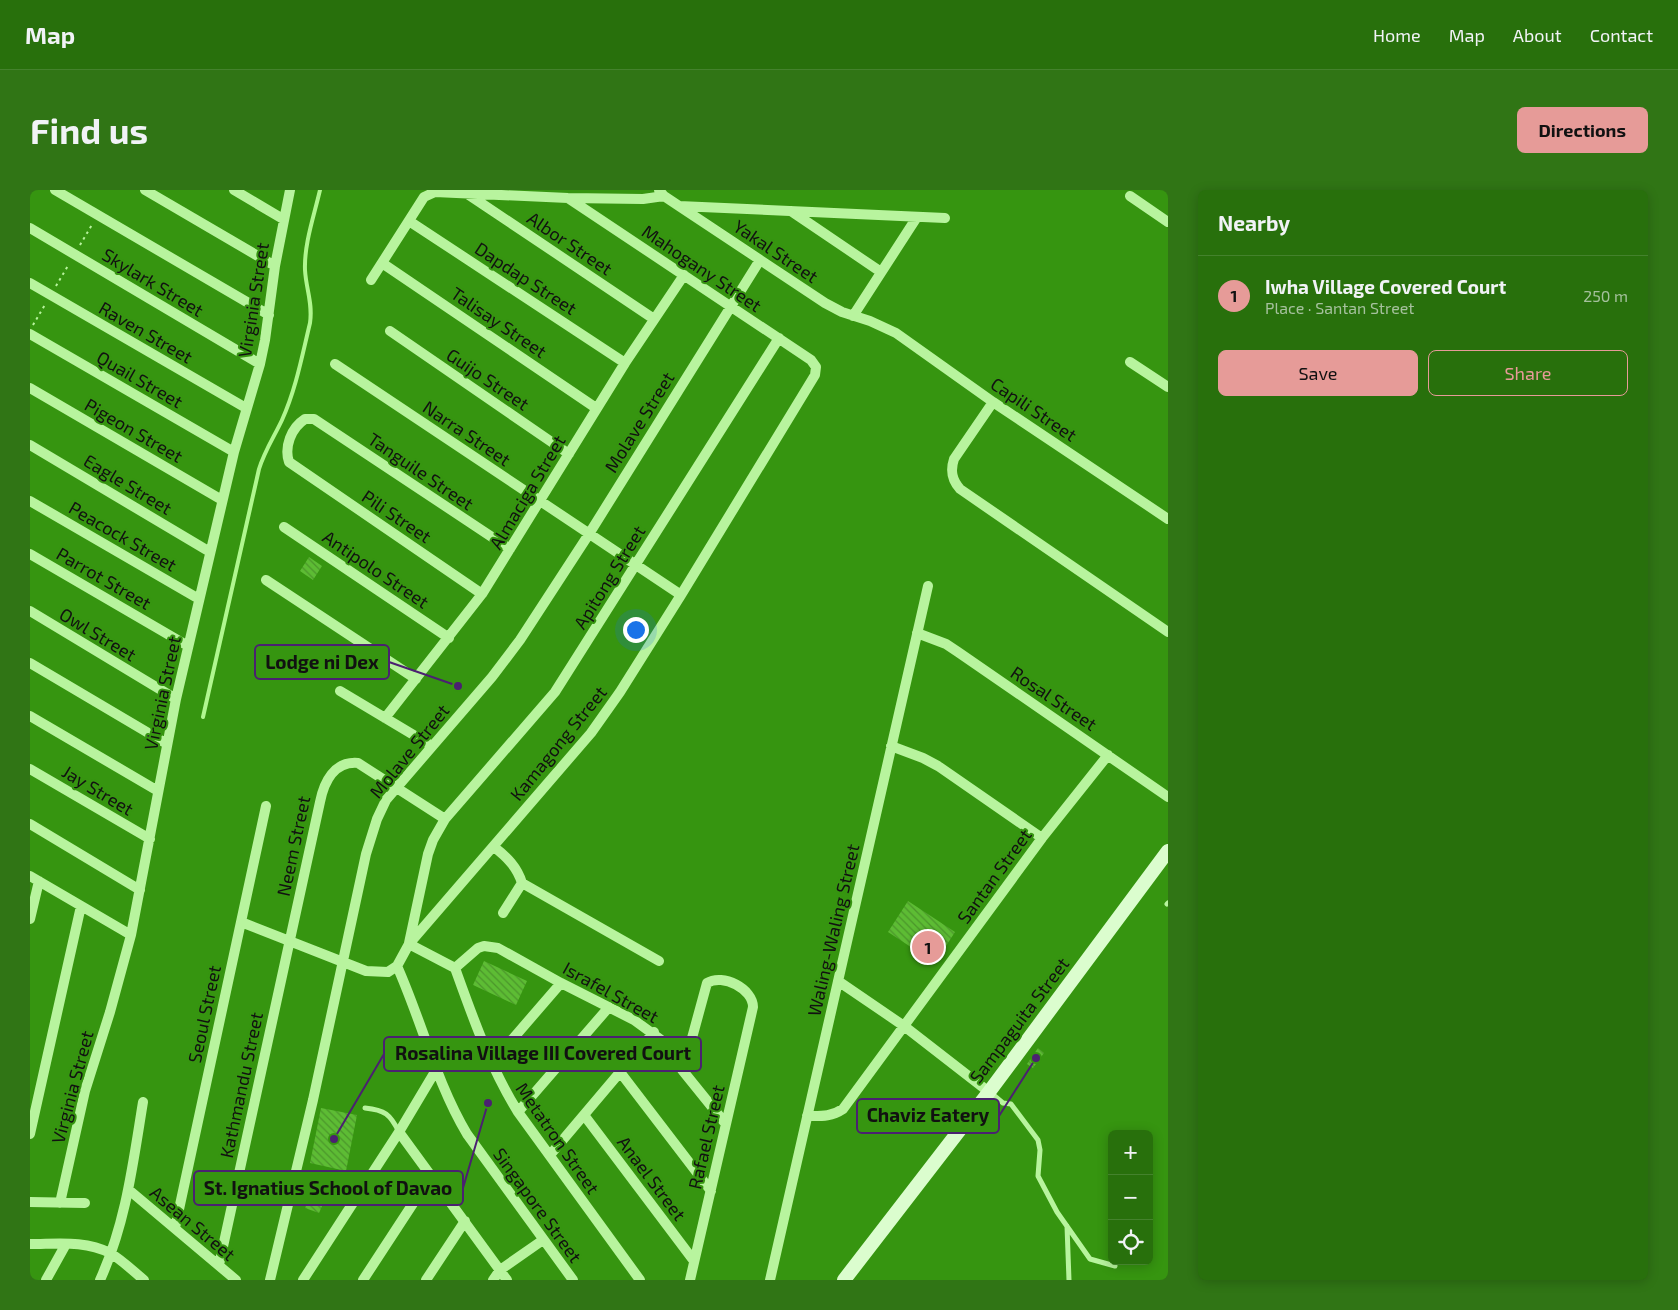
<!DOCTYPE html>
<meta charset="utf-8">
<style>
:root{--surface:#28700c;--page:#307515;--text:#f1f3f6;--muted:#a5c19d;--line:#44822d;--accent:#e69b98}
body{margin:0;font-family:"Exo 2",sans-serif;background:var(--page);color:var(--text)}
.controls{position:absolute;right:15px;bottom:15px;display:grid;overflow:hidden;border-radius:8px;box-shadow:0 2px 12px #0003}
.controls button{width:45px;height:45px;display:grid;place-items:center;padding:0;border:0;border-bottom:1px solid var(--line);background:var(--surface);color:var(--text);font:25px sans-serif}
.you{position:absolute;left:605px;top:439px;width:18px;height:18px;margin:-12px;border:4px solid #fff;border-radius:50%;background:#1a73e8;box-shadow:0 0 0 8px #1a73e833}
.badge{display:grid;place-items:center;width:32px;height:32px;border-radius:50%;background:var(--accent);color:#111;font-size:16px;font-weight:700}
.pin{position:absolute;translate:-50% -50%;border:2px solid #fff;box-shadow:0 1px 5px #0006}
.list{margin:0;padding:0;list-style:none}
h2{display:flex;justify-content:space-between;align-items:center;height:65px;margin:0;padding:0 20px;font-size:21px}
h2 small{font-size:16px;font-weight:400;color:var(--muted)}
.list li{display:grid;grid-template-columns:32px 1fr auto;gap:15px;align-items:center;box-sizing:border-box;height:80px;padding:0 20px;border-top:1px solid var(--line)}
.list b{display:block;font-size:19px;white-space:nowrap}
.list p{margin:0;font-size:16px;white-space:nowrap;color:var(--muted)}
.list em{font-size:16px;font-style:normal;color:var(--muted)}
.actions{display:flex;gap:10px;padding:15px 20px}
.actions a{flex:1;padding:11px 0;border:1px solid var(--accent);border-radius:8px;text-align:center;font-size:18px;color:var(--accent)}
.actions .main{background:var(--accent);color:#111}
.icon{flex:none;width:28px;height:28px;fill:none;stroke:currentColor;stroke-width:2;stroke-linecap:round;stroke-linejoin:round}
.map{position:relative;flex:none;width:1138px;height:1090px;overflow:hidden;border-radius:8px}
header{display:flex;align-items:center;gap:30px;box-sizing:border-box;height:70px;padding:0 25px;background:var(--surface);border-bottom:1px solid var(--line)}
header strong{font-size:24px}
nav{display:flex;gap:28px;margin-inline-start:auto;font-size:18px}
.intro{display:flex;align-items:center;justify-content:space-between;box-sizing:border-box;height:120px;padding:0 30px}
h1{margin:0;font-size:35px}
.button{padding:12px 22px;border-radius:8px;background:var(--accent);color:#111;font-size:18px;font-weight:700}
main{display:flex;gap:30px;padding:0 30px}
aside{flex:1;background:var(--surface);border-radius:8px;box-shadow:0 2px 12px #0003}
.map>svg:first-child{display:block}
</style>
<header>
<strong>Map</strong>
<nav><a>Home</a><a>Map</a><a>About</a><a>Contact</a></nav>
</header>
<div class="intro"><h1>Find us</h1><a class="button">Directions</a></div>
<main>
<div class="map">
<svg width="1138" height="1090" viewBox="0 0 1138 1090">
<defs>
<pattern id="building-back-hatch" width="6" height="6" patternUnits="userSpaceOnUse" patternTransform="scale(1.25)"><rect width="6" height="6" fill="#5dbc34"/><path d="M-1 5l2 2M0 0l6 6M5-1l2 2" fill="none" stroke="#4b972b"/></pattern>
</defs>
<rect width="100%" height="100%" fill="#369510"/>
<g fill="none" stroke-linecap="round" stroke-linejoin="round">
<path stroke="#b0f78f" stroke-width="4" d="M173 527 229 279C235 260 244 247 252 230 266 199 272 166 280 133 283 113 276 99 275 80 274 54 284 26 290 0"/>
</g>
<path fill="url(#building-back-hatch)" d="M279 367 292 376 283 390 270 381Z
M878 711 925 742 905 773 858 742Z
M454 771 497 791 486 815 443 795Z
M1008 858 1014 863 1003 878 997 874Z
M291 918 327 925 316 981 280 973Z
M282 1001 296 1007 289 1023 275 1018Z"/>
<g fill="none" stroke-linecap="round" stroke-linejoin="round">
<path stroke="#b8f49e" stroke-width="2" stroke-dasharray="2.5 4" stroke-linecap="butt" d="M50 55 63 33
M26 96 39 74
M3 135 16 113"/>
<path stroke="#b8f49e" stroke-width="5" d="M1137 714 1138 713
M961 903 973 913 981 914 1008 950 1010 960 1008 986 1027 1022 1060 1069 1085 1076
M335 918C355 920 360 924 369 942
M1037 1036 1039 1090"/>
<path stroke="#b8f49e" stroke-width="10" d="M25 0 239 125
M115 0 245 76
M204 0 253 29
M629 0 634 6 649 16 795 113 812 122 840 131 866 143 963 212 1138 329
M439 5 624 129
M1100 6 1138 32
M649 16 915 28
M761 21 851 82
M379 31 595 173
M0 38 230 174
M352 73 566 218
M341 90 394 7 405 2 538 8 613 9 634 6
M0 93 216 218
M823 126 887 27
M360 141 539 264
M0 144 204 262
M1100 172 1138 197
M305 174 651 405
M0 198 192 310
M963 212 924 269C920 281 922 290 930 299L1138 442
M0 255 180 362
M0 311 169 409
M254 337 419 448
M0 364 158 456
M236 390 386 489
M452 404 259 272C254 257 261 238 275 229H284L480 359
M0 421 146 509
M887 443 916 454 928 462 1138 607
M0 473 137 554
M310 501 402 556
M0 526 128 601
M355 528 452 404 595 173 654 85
M861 556 893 568 908 576 1012 648
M0 579 120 649
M0 634 110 700
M464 657C477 667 487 677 492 693L629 771
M0 686 101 745
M473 723 492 693
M0 729 9 691
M211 732 336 781 358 782 367 776 379 754 561 543 590 502 651 405 785 185 786 177 781 170 538 8
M379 753 398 664 403 650 415 629 525 502 749 148
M379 754 425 778C443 828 460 877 488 922L610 1090
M367 776C392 832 406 892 437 944L543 1090
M425 778 448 758 454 756 468 758 531 793 604 830 630 849 653 881 695 933
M808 791 874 836 959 902
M461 874 531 793
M653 881 677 793C693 783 723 799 723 817L660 1090
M590 882 681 1001
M488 922 579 817
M554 925 664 1071
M777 926C791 926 801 927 813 919L1012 648 1078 565
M369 942 477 1090
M0 944 51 716
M520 965 624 842
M99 1000 206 1090
M0 1012 55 1013
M30 1013 55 901 80 822 101 745 146 509 204 262 230 174 235 150 245 76 260 0
M145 1038 236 616
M0 1054C27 1054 55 1050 80 1063 92 1070 103 1081 114 1090
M189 1075 290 612C294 592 304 571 328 573L415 629
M16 1090 36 1054
M70 1090C96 1033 103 973 113 912
M240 1090 283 910 336 664 347 629 356 610 462 487 490 450 559 344 730 70
M273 1090 369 942 406 880
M333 1090 401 986
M396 1090 435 1031
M463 1090 470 1080 513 1050
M740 1090 898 396"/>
<path stroke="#dbfdce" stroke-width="14" d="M814 1090 959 902 1138 661"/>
</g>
<g text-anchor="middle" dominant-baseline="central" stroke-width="4" stroke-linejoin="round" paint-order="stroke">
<g font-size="18" fill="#111" stroke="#369510">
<text transform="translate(540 53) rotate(34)">Albor Street</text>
<text transform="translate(746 61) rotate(34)">Yakal Street</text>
<text transform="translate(672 78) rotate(34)">Mahogany Street</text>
<text transform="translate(496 88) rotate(33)">Dapdap Street</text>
<text transform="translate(123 92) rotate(31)">Skylark Street</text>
<text transform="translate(223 110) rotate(-81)">Virginia Street</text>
<text transform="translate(469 132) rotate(34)">Talisay Street</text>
<text transform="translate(116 142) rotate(30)">Raven Street</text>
<text transform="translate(110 189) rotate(30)">Quail Street</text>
<text transform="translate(458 189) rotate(34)">Guijo Street</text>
<text transform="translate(1004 219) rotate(34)">Capili Street</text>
<text transform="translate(609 232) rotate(-58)">Molave Street</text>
<text transform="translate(104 240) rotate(30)">Pigeon Street</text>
<text transform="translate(437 243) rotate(34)">Narra Street</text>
<text transform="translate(391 281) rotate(34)">Tanguile Street</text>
<text transform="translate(98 294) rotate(31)">Eagle Street</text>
<text transform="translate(497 302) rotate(-59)">Almaciga Street</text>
<text transform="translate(367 326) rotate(34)">Pili Street</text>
<text transform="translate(93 346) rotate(30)">Peacock Street</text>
<text transform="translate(346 379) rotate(34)">Antipolo Street</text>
<text transform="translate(579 387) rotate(-58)">Apitong Street</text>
<text transform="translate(74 388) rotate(30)">Parrot Street</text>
<text transform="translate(68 444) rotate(31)">Owl Street</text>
<text transform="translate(132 503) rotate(-78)">Virginia Street</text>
<text transform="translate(1024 508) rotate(34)">Rosal Street</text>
<text transform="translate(528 553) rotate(-51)">Kamagong Street</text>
<text transform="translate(379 561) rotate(-51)">Molave Street</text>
<text transform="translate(68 600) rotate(31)">Jay Street</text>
<text transform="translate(263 656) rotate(-78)">Neem Street</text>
<text transform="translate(964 686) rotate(-54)">Santan Street</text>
<text transform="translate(803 740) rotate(-77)">Waling-Waling Street</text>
<text transform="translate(581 802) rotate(29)">Israfel Street</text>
<text transform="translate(174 824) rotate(-78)">Seoul Street</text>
<text transform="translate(989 830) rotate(-53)">Sampaguita Street</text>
<text transform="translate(211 895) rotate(-78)">Kathmandu Street</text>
<text transform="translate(42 897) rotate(-75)">Virginia Street</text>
<text transform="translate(676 947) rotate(-77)">Rafael Street</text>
<text transform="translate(528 948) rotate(55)">Metatron Street</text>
<text transform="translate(622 988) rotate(53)">Anael Street</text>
<text transform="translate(508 1015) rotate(54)">Singapore Street</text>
<text transform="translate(163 1033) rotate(40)">Asean Street</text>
</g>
</g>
<path fill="none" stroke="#4b2071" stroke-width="2" d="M428 496L359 472M304 949L354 864M1006 868L969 926M458 913L433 998"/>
<g fill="#4b2071" stroke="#369510" stroke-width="2">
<circle cx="428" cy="496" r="5"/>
<circle cx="304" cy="949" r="5"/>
<circle cx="1006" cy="868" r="5"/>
<circle cx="458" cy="913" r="5"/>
</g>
<g fill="#369510" stroke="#4b2071" stroke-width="2">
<rect x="225" y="455" width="134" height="34" rx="5"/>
<rect x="354" y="847" width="317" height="34" rx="5"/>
<rect x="827" y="909" width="142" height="34" rx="5"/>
<rect x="164" y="981" width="269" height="34" rx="5"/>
</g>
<g font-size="19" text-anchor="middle" font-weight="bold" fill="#111">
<text x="292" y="479">Lodge ni Dex</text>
<text x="513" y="870">Rosalina Village III Covered Court</text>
<text x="898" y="932">Chaviz Eatery</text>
<text x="298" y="1005">St. Ignatius School of Davao</text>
</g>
</svg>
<div class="controls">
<button>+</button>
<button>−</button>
<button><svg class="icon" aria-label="locate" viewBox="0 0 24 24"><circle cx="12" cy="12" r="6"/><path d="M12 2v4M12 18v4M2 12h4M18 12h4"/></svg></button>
</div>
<div class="you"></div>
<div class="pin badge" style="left:898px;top:757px">1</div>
</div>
<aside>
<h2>Nearby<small></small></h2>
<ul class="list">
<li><span class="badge">1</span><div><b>Iwha Village Covered Court</b><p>Place · Santan Street</p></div><em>250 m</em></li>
</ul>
<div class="actions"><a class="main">Save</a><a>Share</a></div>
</aside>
</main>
